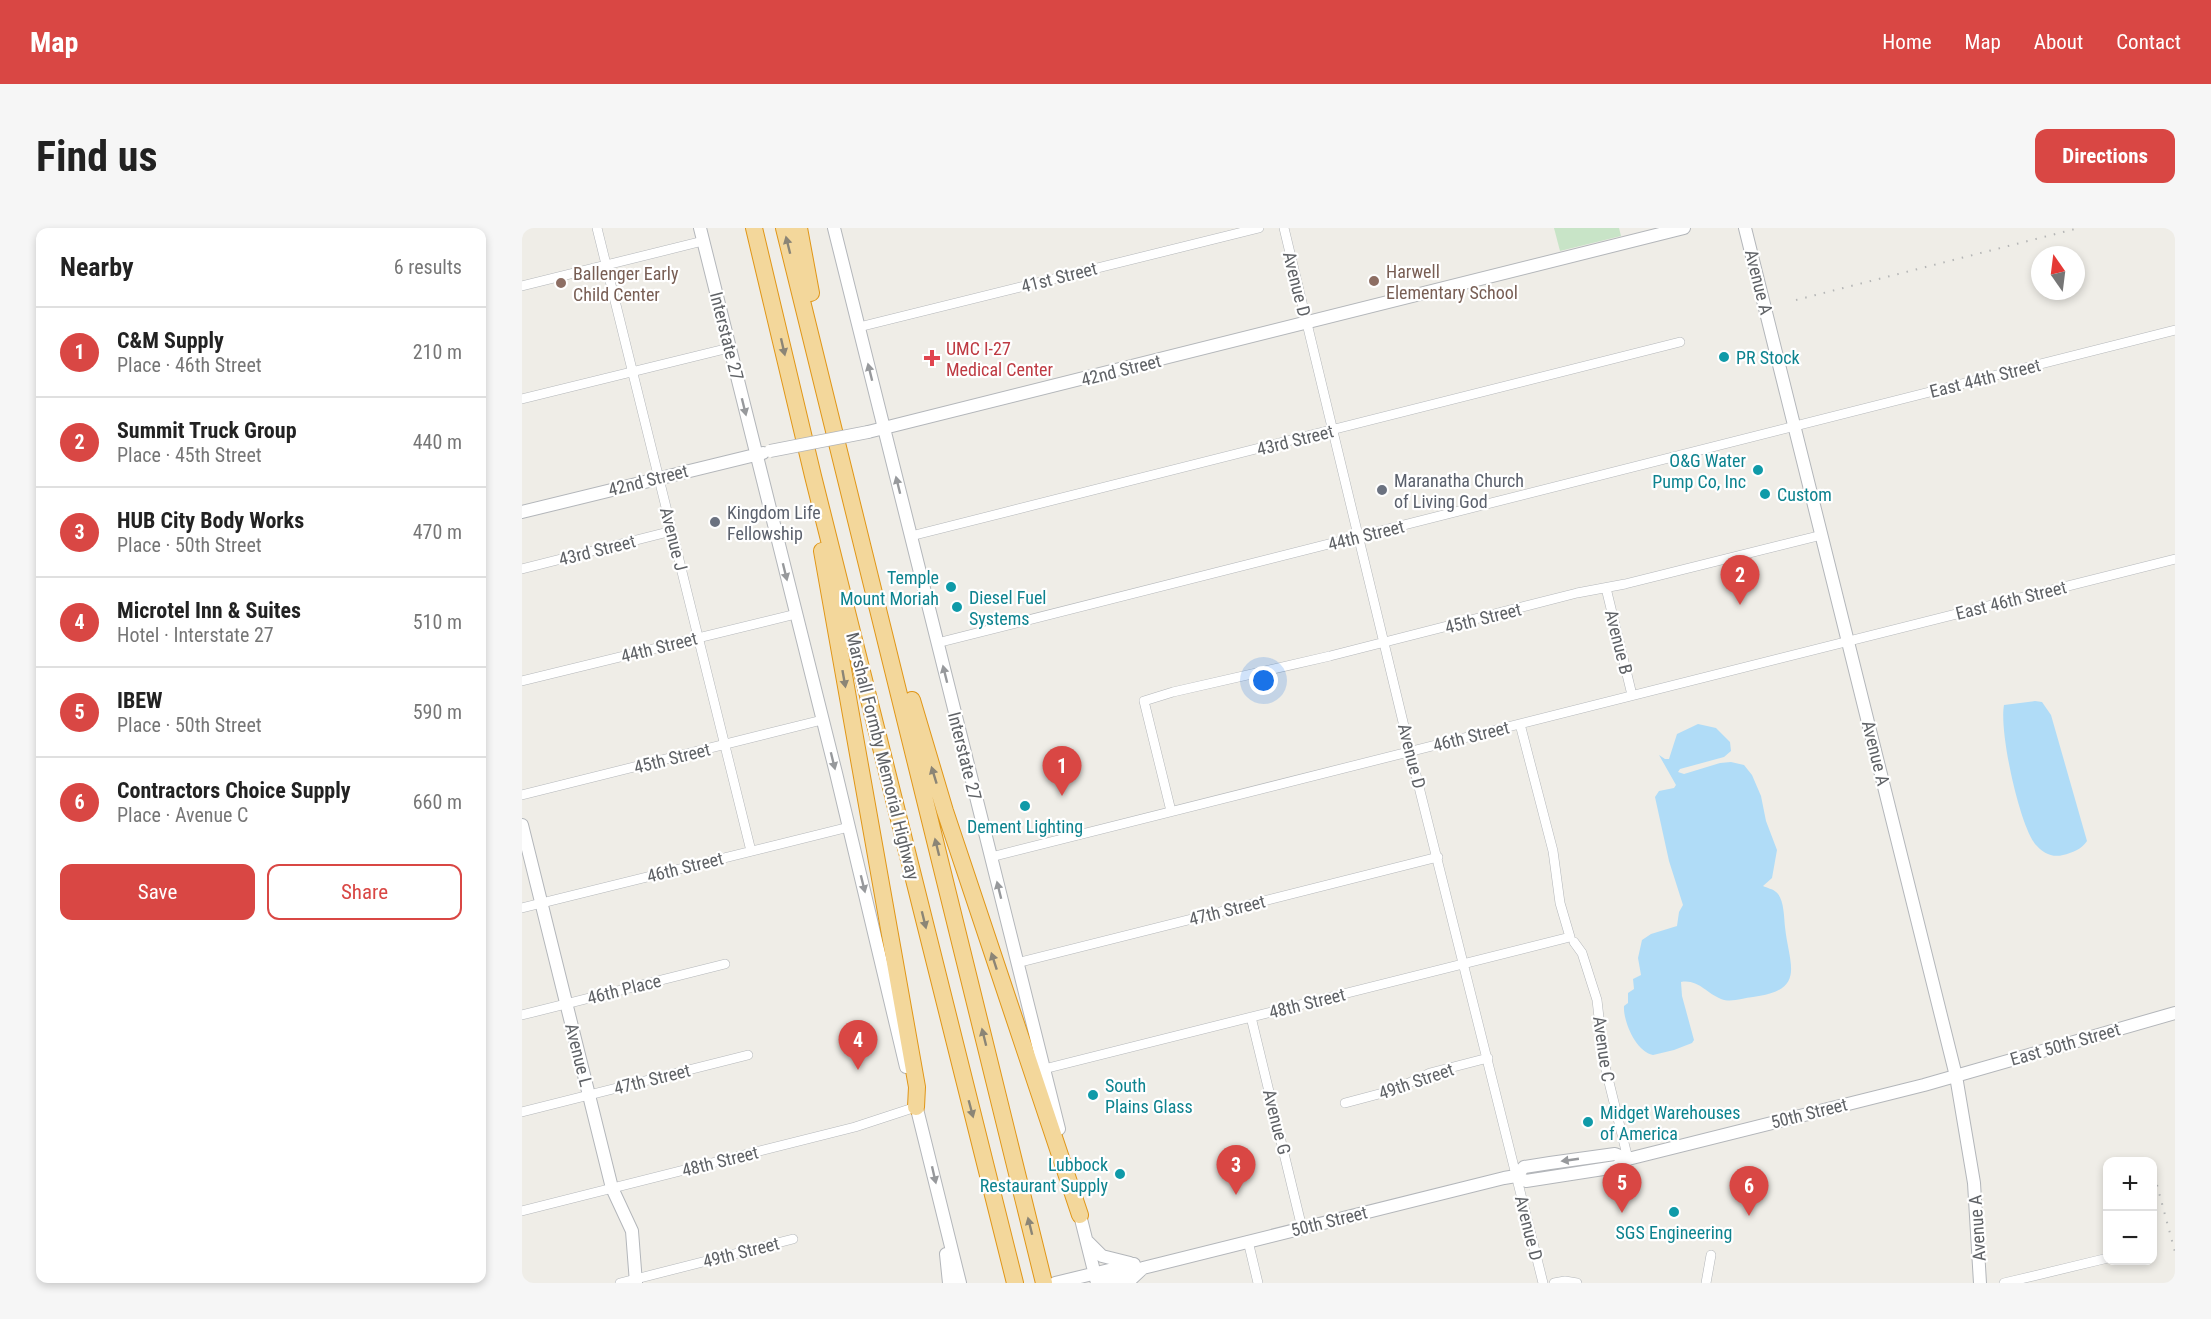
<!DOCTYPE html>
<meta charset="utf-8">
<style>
:root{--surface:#fff;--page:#f6f6f6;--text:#222;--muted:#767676;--line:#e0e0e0;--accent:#d94744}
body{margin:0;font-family:"Roboto Condensed",sans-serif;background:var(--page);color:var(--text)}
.controls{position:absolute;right:18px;bottom:18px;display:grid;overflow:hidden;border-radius:12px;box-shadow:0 3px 9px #0003}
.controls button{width:54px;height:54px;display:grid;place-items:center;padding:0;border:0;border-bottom:2px solid var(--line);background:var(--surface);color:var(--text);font:30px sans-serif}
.compass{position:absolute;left:1509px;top:18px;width:54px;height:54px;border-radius:50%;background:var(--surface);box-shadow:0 3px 9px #0003;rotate:346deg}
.you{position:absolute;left:742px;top:453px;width:21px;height:21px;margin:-15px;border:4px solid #fff;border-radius:50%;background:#1a73e8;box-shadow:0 0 0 9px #1a73e833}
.badge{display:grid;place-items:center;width:39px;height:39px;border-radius:50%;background:var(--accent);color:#fff;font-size:20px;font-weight:700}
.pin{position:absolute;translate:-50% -50px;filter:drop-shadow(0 2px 3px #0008)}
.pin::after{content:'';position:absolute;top:32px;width:21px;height:18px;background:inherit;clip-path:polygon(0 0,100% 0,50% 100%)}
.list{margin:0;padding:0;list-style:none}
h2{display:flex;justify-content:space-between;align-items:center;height:78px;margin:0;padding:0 24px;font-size:26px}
h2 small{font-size:20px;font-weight:400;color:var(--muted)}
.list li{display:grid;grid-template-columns:39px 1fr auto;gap:18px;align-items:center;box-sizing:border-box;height:90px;padding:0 24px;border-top:2px solid var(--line)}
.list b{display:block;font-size:22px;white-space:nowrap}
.list p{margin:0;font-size:20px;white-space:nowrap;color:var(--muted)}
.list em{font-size:20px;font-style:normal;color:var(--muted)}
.actions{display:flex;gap:12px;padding:18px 24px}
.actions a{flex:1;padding:14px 0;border:2px solid var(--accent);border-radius:12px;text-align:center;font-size:21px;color:var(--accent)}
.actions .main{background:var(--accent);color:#fff}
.map{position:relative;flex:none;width:1653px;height:1055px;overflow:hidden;border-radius:12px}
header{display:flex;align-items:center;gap:36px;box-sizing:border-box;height:84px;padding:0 30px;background:var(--accent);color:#fff}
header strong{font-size:28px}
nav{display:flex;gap:33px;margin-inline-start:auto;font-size:21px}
.intro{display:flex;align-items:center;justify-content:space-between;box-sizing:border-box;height:144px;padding:0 36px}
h1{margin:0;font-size:42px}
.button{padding:15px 27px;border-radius:12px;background:var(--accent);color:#fff;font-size:21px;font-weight:700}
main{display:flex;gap:36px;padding:0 36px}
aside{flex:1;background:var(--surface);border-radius:12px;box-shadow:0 3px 9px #0003}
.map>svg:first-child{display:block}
</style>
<header>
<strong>Map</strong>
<nav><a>Home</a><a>Map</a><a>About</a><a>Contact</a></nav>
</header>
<div class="intro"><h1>Find us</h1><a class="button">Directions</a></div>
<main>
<aside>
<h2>Nearby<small>6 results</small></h2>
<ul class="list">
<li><span class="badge">1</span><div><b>C&amp;M Supply</b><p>Place · 46th Street</p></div><em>210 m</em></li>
<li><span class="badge">2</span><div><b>Summit Truck Group</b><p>Place · 45th Street</p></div><em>440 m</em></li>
<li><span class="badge">3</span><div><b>HUB City Body Works</b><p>Place · 50th Street</p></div><em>470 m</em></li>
<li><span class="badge">4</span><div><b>Microtel Inn &amp; Suites</b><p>Hotel · Interstate 27</p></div><em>510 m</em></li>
<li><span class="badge">5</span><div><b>IBEW</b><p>Place · 50th Street</p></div><em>590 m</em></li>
<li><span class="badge">6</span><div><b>Contractors Choice Supply</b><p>Place · Avenue C</p></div><em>660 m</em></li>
</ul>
<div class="actions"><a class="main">Save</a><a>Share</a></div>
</aside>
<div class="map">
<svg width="1653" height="1055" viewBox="0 0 1653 1055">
<rect width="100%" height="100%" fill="#efede7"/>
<path fill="#c8e4c7" d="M1032 0H1097L1099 8 1038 23Z"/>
<path fill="#b0dcf7" d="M1513 473 1520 474 1529 487 1565 613C1560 621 1550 625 1541 627 1530 630 1521 625 1513 616 1497 595 1477 503 1482 477Z
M1176 496 1194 500 1208 514 1209 523 1202 529 1158 541 1156 544 1162 546 1198 535 1209 534 1222 537 1230 547 1239 568 1244 593 1255 622 1250 650 1241 658C1245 660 1251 661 1254 664 1262 670 1262 689 1263 699 1267 737 1285 762 1231 769 1221 770 1209 775 1199 771 1184 765 1176 751 1159 754L1160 768 1172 812 1170 815 1152 822 1131 827C1114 824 1101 793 1102 778L1106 775V765L1112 761 1111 751 1119 747 1116 730 1120 712 1129 706 1155 698 1157 684 1161 677 1147 633 1133 569 1137 563 1152 560 1154 557 1137 527 1143 531H1147L1155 506Z"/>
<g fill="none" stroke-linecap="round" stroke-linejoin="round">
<g stroke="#b4b7ba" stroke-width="10">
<path id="street" d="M75 0 229 623
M762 0 888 523 1021 1055
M0 58 181 13
M337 99 737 0
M0 171 207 120
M389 308 1158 114
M0 341 150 303
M1084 360 1110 467
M415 415 1653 102
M0 453 274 386
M0 567 300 492
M649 583 622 473 651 464 808 428 1055 365 1103 356 1300 307
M469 629 1653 331
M0 680 327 599
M1052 714 1060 725 1075 772 1082 834 1106 931
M495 735 916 629
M0 787 203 736
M729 789 780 1000
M522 841 1048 709 1038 675 1031 623 998 496
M823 875 872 862 908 845 966 830
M0 884 226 827
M0 983 333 899 394 879
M726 1013 736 1055
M98 1055 271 1011
M1032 1055 1043 1053 1055 1055
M1184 1055 1189 1027
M1482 1055 1586 1030"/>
</g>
<g stroke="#b3b6ba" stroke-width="14">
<path id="secondary" d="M178 0 314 545 384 839
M312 0 537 901
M1223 0 1434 848 1452 955 1458 1055
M346 204 1162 0
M0 284 241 225
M0 597 90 960 110 1003 114 1055
M393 873 438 1055
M994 948 1002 939 1028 935 1093 926 1106 931
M556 979 575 1055
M566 1014 580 1028 608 1035
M424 1026 427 1055
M533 1055 612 1036
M582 1055 611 1047
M605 1055 621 1040 982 950 994 948 1004 953 1094 939 1106 931 1402 857 1653 785"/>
</g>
<g stroke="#e09617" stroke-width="18">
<path id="highway" d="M232 0 291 248 493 1055
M262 0 522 1055
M277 0 289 65
M300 323 395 859 394 879
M390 472 423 583 558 987"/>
</g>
<use href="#street" stroke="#fff" stroke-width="9"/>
<use href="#secondary" stroke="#fff" stroke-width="12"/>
<use href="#highway" stroke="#f3d79b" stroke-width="16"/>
<path stroke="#b5b6b6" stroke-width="2" stroke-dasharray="1.5 8" stroke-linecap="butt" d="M1274 72 1557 0
M1635 957 1653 1024"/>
<g stroke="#b3b6ba" stroke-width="14" stroke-linecap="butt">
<path id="secondary-bridge" d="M248 223 346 204"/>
</g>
<use href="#secondary-bridge" stroke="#fff" stroke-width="12"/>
</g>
<defs><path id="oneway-solid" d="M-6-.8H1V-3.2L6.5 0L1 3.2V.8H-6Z" transform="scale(1.5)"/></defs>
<g fill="#8b8576">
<use href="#oneway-solid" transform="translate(266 17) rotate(-104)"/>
<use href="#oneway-solid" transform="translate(261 119) rotate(77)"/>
<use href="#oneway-solid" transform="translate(322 451) rotate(80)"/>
<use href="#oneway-solid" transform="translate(412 547) rotate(-107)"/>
<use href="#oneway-solid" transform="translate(415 619) rotate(-104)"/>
<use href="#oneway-solid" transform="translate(402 692) rotate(76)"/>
<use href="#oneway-solid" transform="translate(472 733) rotate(-108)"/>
<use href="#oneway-solid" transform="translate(462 809) rotate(-104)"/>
<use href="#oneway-solid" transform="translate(449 881) rotate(75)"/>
<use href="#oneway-solid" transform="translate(508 998) rotate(-104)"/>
</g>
<g fill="#97999c">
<use href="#oneway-solid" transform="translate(348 144) rotate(-104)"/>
<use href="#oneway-solid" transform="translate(222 179) rotate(76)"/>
<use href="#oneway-solid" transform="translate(376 257) rotate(-104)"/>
<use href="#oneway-solid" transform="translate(263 344) rotate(76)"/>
<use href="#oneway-solid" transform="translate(423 446) rotate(-104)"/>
<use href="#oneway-solid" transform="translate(311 533) rotate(76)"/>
<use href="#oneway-solid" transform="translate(341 656) rotate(76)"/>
<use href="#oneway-solid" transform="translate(477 662) rotate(-104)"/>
<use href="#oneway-solid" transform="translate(1048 932) rotate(172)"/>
<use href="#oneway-solid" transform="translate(412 947) rotate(77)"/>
</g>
<g fill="#8d6e63" stroke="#fff" stroke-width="2">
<circle cx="852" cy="53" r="6"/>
<circle cx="39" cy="55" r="6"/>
</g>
<g fill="#0f9aa8" stroke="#fff" stroke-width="2">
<circle cx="1202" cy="129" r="6"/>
<circle cx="1236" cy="242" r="6"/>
<circle cx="1243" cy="266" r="6"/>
<circle cx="429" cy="359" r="6"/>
<circle cx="435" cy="379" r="6"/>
<circle cx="503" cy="578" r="6"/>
<circle cx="571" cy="867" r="6"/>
<circle cx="1066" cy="894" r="6"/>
<circle cx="598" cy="946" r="6"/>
<circle cx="1152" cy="984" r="6"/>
</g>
<path fill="#e0444e" stroke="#fff" stroke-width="2" d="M407 121h6v6h6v6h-6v6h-6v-6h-6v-6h6z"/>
<g fill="#6b7280" stroke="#fff" stroke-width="2">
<circle cx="860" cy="262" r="6"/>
<circle cx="193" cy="294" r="6"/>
</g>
<g text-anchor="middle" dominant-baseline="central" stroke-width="4.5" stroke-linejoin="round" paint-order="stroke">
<g font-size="18" fill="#785e54" stroke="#fff" text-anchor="start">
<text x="864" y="43">Harwell<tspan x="864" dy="21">Elementary School</tspan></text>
<text x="51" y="45">Ballenger Early<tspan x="51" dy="21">Child Center</tspan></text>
</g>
<g font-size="18" fill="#5f6266" stroke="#fff">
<text transform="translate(537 49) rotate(-14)">41st Street</text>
<text transform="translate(1237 54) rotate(76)">Avenue A</text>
<text transform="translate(775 56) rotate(76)">Avenue D</text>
<text transform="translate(205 108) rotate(76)">Interstate 27</text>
<text transform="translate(599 142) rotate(-14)">42nd Street</text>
<text transform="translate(1463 150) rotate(-14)">East 44th Street</text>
<text transform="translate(773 212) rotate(-14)">43rd Street</text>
<text transform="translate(126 252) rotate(-14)">42nd Street</text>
<text transform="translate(844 307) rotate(-14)">44th Street</text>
<text transform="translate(152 311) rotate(76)">Avenue J</text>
<text transform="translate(75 322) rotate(-14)">43rd Street</text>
<text transform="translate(1489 372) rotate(-14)">East 46th Street</text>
<text transform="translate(961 390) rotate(-14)">45th Street</text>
<text transform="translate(1097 414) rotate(76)">Avenue B</text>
<text transform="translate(137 419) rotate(-14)">44th Street</text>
<text transform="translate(949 508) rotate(-14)">46th Street</text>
<text transform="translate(1354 525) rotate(76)">Avenue A</text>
<text transform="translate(361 528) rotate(76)">Marshall Formby Memorial Highway</text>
<text transform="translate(443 528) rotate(76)">Interstate 27</text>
<text transform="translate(890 528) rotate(76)">Avenue D</text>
<text transform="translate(150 530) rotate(-14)">45th Street</text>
<text transform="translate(163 639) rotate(-14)">46th Street</text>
<text transform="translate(705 682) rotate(-14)">47th Street</text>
<text transform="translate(102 761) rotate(-14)">46th Place</text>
<text transform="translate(785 775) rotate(-14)">48th Street</text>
<text transform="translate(1543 816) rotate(-16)">East 50th Street</text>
<text transform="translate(1082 821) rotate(82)">Avenue C</text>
<text transform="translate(57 827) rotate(76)">Avenue L</text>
<text transform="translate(130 851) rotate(-14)">47th Street</text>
<text transform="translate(894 853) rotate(-19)">49th Street</text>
<text transform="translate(1287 885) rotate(-14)">50th Street</text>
<text transform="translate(755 894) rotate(76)">Avenue G</text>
<text transform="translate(198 933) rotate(-14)">48th Street</text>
<text transform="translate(807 993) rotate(-14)">50th Street</text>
<text transform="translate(1007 1000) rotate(76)">Avenue D</text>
<text transform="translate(1455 1000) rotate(-94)">Avenue A</text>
<text transform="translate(219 1024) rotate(-14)">49th Street</text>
</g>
<g font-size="18" fill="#be3a42" stroke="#fff" text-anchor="start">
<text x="424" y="120">UMC I-27<tspan x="424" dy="21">Medical Center</tspan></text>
</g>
<g font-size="18" fill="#0d838f" stroke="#fff" text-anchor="start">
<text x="1214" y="129">PR Stock</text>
<text x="1224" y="232" text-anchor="end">O&amp;G Water<tspan x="1224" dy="21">Pump Co, Inc</tspan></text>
<text x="1255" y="266">Custom</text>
<text x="417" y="349" text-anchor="end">Temple<tspan x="417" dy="21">Mount Moriah</tspan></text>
<text x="447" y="369">Diesel Fuel<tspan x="447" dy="21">Systems</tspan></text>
<text x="503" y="598" text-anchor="middle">Dement Lighting</text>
<text x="583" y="857">South<tspan x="583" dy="21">Plains Glass</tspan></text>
<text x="1078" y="884">Midget Warehouses<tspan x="1078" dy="21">of America</tspan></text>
<text x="586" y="936" text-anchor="end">Lubbock<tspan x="586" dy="21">Restaurant Supply</tspan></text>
<text x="1152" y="1004" text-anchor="middle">SGS Engineering</text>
</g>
<g font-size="18" fill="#5b616d" stroke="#fff" text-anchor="start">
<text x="872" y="252">Maranatha Church<tspan x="872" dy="21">of Living God</tspan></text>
<text x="205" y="284">Kingdom Life<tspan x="205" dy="21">Fellowship</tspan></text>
</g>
</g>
</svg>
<div class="controls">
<button>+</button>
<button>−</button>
</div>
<svg class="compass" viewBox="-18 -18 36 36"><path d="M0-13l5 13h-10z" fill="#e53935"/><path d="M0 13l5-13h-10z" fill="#767676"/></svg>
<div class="you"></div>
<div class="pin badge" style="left:540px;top:568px">1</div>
<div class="pin badge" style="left:1218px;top:377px">2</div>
<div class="pin badge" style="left:714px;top:967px">3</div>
<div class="pin badge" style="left:336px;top:842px">4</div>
<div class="pin badge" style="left:1100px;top:985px">5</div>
<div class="pin badge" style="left:1227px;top:988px">6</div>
</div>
</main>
